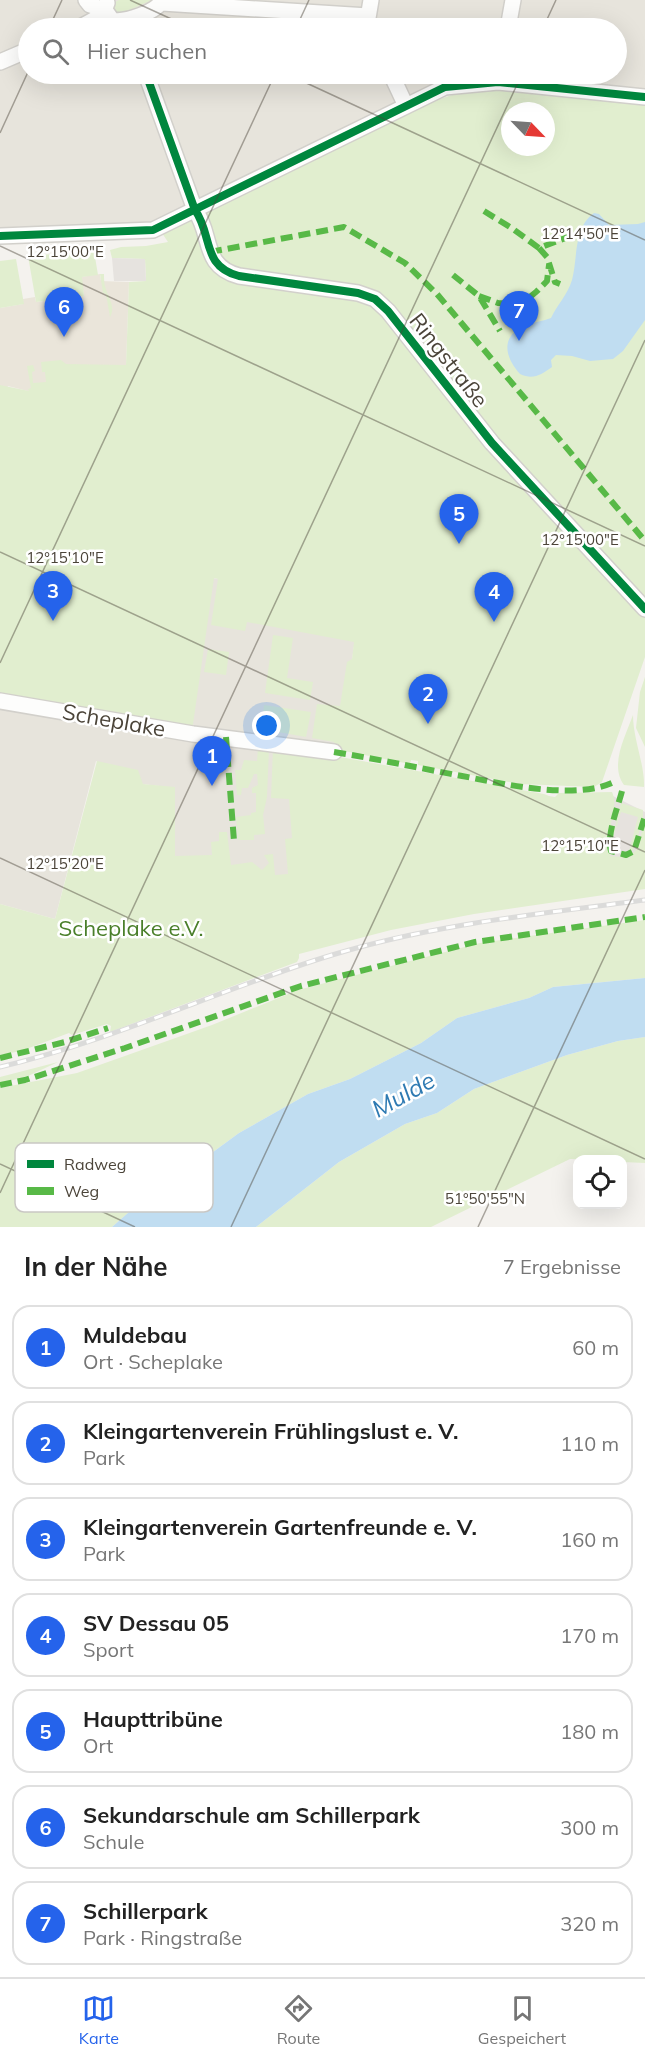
<!DOCTYPE html>
<html lang="de">
<meta charset="utf-8">
<style>
:root{--surface:#fff;--page:#f6f6f6;--text:#222;--muted:#767676;--line:#e0e0e0;--accent:#2563eb}
body{margin:0;font-family:Mulish,sans-serif;background:var(--page);color:var(--text)}
.controls{position:absolute;right:18px;bottom:18px;display:grid;overflow:hidden;border-radius:12px;box-shadow:0 6px 24px #0002}
.controls button{width:54px;height:54px;display:grid;place-items:center;padding:0;border:0;border-bottom:2px solid var(--line);background:var(--surface);color:var(--text);font:30px sans-serif}
.compass{position:absolute;left:501px;top:102px;width:54px;height:54px;border-radius:50%;background:var(--surface);box-shadow:0 6px 24px #0002;rotate:115deg}
.you{position:absolute;left:267px;top:726px;width:21px;height:21px;margin:-15px;border:4px solid #fff;border-radius:50%;background:#1a73e8;box-shadow:0 0 0 9px #1a73e833}
.badge{display:grid;place-items:center;width:39px;height:39px;border-radius:50%;background:var(--accent);color:#fff;font-size:20px;font-weight:700}
.pin{position:absolute;translate:-50% -50px;filter:drop-shadow(0 2px 3px #0008)}
.pin::after{content:'';position:absolute;top:32px;width:21px;height:18px;background:inherit;clip-path:polygon(0 0,100% 0,50% 100%)}
.list{margin:0;padding:0;list-style:none}
h2{display:flex;justify-content:space-between;align-items:center;height:78px;margin:0;padding:0 24px;font-size:26px}
h2 small{font-size:20px;font-weight:400;color:var(--muted)}
.list li{display:grid;grid-template-columns:39px 1fr auto;gap:18px;align-items:center;box-sizing:border-box;height:84px;margin:0 12px 12px;padding:0 12px;border:2px solid var(--line);border-radius:18px}
.list b{display:block;font-size:22px;white-space:nowrap}
.list p{margin:0;font-size:20px;white-space:nowrap;color:var(--muted)}
.list em{font-size:20px;font-style:normal;color:var(--muted)}
.icon{flex:none;width:33px;height:33px;fill:none;stroke:currentColor;stroke-width:2;stroke-linecap:round;stroke-linejoin:round}
.map{position:relative;flex:none;width:645px;height:1227px;overflow:hidden}
.search{position:absolute;background:var(--surface);box-shadow:0 6px 24px #0002;left:18px;right:18px;top:18px;height:66px;display:flex;align-items:center;gap:15px;box-sizing:border-box;padding:0 21px;border-radius:33px;color:var(--muted);font-size:22px}
.sheet{height:750px;background:var(--surface)}
nav{display:flex;justify-content:space-around;align-items:center;box-sizing:border-box;height:84px;border-top:2px solid var(--line);background:var(--surface);font-size:16px;color:var(--muted)}
nav a{display:grid;justify-items:center;gap:3px}
nav .on{color:var(--accent)}
.map>svg:first-child{display:block}
</style>
<div class="map">
<svg width="645" height="1227" viewBox="0 0 645 1227">
<rect width="100%" height="100%" fill="#f4f2ee"/>
<path fill="#e7e4dc" fill-rule="evenodd" d="M0 0H645V97L445 87 153 230 0 236ZM28 28H616V74H28Z
M213 578 360 603 352 660 334 749 298 954 202 856H175V788L143 784 96 761 55 919 0 904V697L113 713Z"/>
<path fill="#e6e2de" d="M607 793 645 812V850L634 857H605Z"/>
<path fill="#eae5da" d="M100 274 101 281 129 282 126 365 116 366 122 415 8 386 0 411V308L23 304V299L35 297 36 302 84 296 81 277Z"/>
<path fill="#e1eecf" fill-rule="evenodd" d="M119 0H152L118 15 111 9 113 3Z
M496 89 645 101V657L602 782 594 787 520 784 418 765V761L411 760 410 764 334 749V742L312 738 317 704 340 706 347 662 352 659 354 642 247 622 245 631 211 625 218 579 214 578 192 731 113 713 0 697V385L29 391 28 389 31 388 27 366 33 365 35 371 32 372 33 383 46 382 45 372H42L41 362 61 360 66 364 126 365 129 282 146 281 145 259 112 258 110 250 121 247 146 246 168 242 160 230 431 102 455 94ZM510 111H546V147H510Z
M94 251 98 275 82 277 84 296 36 302 28 256Z
M16 259 24 304 0 308V261Z
M100 274H104C104 279 104 285 106 289 108 298 116 306 110 317L106 294 103 293Z
M273 635 293 638 287 678 313 682 310 700 265 693Z
M208 649 229 652 226 675 204 672Z
M645 677V747L636 728 640 692Z
M264 705 311 712 306 737 261 729Z
M633 715C633 739 645 765 644 787L624 785C609 765 626 735 633 715Z
M258 748 269 749 267 797 263 815 265 834 254 835V840H238L236 817 251 815V813L256 812V793H252V788L258 785 257 774H254L248 788H242L241 795H237L235 770H241L244 760 257 761Z
M273 748 337 759 340 757 544 794 549 796 555 797 559 793 612 792C621 811 600 839 611 853L610 856C642 860 635 847 645 824V889L474 914 391 930 299 954V958L297 962 110 1032 111 1026 107 1024 72 1035 69 1033 21 1051 0 1055V904L55 919 97 761 138 770 143 784 175 787V856L212 855 211 842 219 841V832H227L231 865 252 862 262 870 269 863 264 855 273 854 275 875 288 874 285 839 292 838 289 799 271 798Z
M621 803 643 810V820L634 849 629 852 638 817 621 812 611 844Z
M645 920V978L553 987 529 998 457 1018 421 1043 350 1079 308 1094 239 1133 209 1155 171 1175 112 1227H0V1088L77 1073 212 1025 298 990 480 943Z
M645 1037V1163L623 1162 622 1160 570 1159 431 1227H256L339 1162 405 1124 437 1113 474 1089 567 1055 618 1041Z
M58 1062 26 1077 0 1083V1077Z"/>
<path fill="#e6e3df" d="M112 258 145 259 146 281H114Z"/>
<path fill="#c0ddf1" d="M594 213 599 214 609 225 638 224 645 222V320L623 351 613 359 590 361 572 356 556 355 551 360 552 367C541 375 533 380 520 374 504 356 500 335 527 325 535 322 543 321 551 318 557 305 568 294 572 280 578 258 573 228 594 213Z
M645 978V1037L618 1041 567 1055 474 1089 437 1113 405 1124 339 1162 256 1227H112L171 1175 209 1155 239 1133 308 1094 350 1079 421 1043 457 1018 529 998 553 987Z"/>
<g fill="none" stroke-linecap="round" stroke-linejoin="round">
<g stroke="#d2d0cb" stroke-width="18">
<path id="minor" d="M86 0 90 5 105 10
M162 3 368 16
M105 10 112 20C124 23 158 12 162 0
M78 28C90 22 103 17 107 3
M369 28 367 24 371 0
M508 28 513 0
M0 62 28 50
M146 74 195 210C213 235 201 266 239 276L358 293 375 299 388 311 492 443 645 609
M391 74 406 106
M0 236 153 230 445 87 498 82 645 97
M0 701 193 734 334 752"/>
</g>
<use href="#minor" stroke="#fdfdfc" stroke-width="15"/>
<g stroke="#dbdbda" stroke-width="5">
<path id="rail" d="M0 1067C115 1040 220 989 332 955 434 924 540 914 645 900"/>
</g>
<use href="#rail" stroke="#fff" stroke-width="3" stroke-dasharray="9" stroke-linecap="butt"/>
<path stroke="#58b947" stroke-width="6" stroke-dasharray="12 6" stroke-linecap="butt" d="M484 211 513 229 539 248 568 237
M539 248 547 257 555 282 560 284
M210 252 344 227 405 263 437 294 645 541
M453 275 479 296 500 331
M479 296 498 303 521 304 536 292 547 281 549 265
M525 301 535 311
M226 737 234 841
M334 752C377 759 419 768 462 776 504 784 573 800 612 783
M622 791C618 807 606 836 611 851L626 855 634 851 645 816
M0 1058 65 1042 108 1028
M0 1085 25 1080 125 1048 301 986 475 942 645 917"/>
<g stroke="#fff" stroke-width="11">
<path id="cycleway" d="M146 74 195 210C213 235 201 266 239 276L358 293 375 299 388 311 492 443 645 609
M0 236 153 230 445 87 498 82 645 97"/>
</g>
<use href="#cycleway" stroke="#00873e" stroke-width="8"/>
</g>
<path fill="none" stroke="#4b4439" stroke-width="1.5" stroke-opacity="0.45" d="M130 0 191 28M49 28 62 0M296 28 309 0M543 28 556 0M287 74 645 240M0 133 28 72M0 246 645 546M0 552 645 852M0 663 275 74M0 858 645 1159M0 1164 135 1227M0 1193 522 74M231 1227 645 340M478 1227 645 870"/>
<g text-anchor="middle" dominant-baseline="central" stroke-width="5" stroke-linejoin="round" paint-order="stroke">
<g font-size="22" fill="#4b4439" stroke="#fff">
<text transform="translate(449 360) rotate(52)">Ringstraße</text>
<text transform="translate(114 720) rotate(10)">Scheplake</text>
</g>
<g font-size="22" fill="#4a7f2a" stroke="#fff">
<text x="131" y="928">Scheplake e.V.</text>
</g>
<g font-size="24" font-style="italic" fill="#2e7ab2" stroke="#fff">
<text transform="translate(403 1094) rotate(-29)">Mulde</text>
</g>
</g>
<rect x="15" y="1143" width="198" height="69" rx="9" fill="#fff" stroke="#c9c7c4" stroke-width="1.5"/>
<rect x="27" y="1160" width="27" height="8" fill="#00873e"/>
<rect x="27" y="1187" width="27" height="8" fill="#58b947"/>
<g font-size="16" fill="#4b4439">
<text x="64" y="1170">Radweg</text>
<text x="64" y="1197">Weg</text>
</g>
<g font-size="15" text-anchor="middle" fill="#4b4439" stroke="#fff" stroke-width="5" stroke-linejoin="round" paint-order="stroke">
<text x="580" y="239">12°14'50"E</text>
<text x="65" y="257">12°15'00"E</text>
<text x="580" y="545">12°15'00"E</text>
<text x="65" y="563">12°15'10"E</text>
<text x="580" y="851">12°15'10"E</text>
<text x="65" y="869">12°15'20"E</text>
<text x="485" y="1204">51°50'55"N</text>
</g>
</svg>
<div class="controls">
<button><svg class="icon" aria-label="locate" viewBox="0 0 24 24"><circle cx="12" cy="12" r="6"/><path d="M12 2v4M12 18v4M2 12h4M18 12h4"/></svg></button>
</div>
<svg class="compass" viewBox="-18 -18 36 36"><path d="M0-13l5 13h-10z" fill="#e53935"/><path d="M0 13l5-13h-10z" fill="#767676"/></svg>
<div class="you"></div>
<div class="pin badge" style="left:212px;top:786px">1</div>
<div class="pin badge" style="left:428px;top:724px">2</div>
<div class="pin badge" style="left:53px;top:621px">3</div>
<div class="pin badge" style="left:494px;top:622px">4</div>
<div class="pin badge" style="left:459px;top:544px">5</div>
<div class="pin badge" style="left:64px;top:337px">6</div>
<div class="pin badge" style="left:519px;top:341px">7</div>
<div class="search"><svg class="icon" aria-label="search" viewBox="0 0 24 24"><circle cx="10" cy="10" r="6"/><path d="M15 15l6 6"/></svg>Hier suchen</div>
</div>
<section class="sheet">
<h2>In der Nähe<small>7 Ergebnisse</small></h2>
<ul class="list">
<li><span class="badge">1</span><div><b>Muldebau</b><p>Ort · Scheplake</p></div><em>60 m</em></li>
<li><span class="badge">2</span><div><b>Kleingartenverein Frühlingslust e. V.</b><p>Park</p></div><em>110 m</em></li>
<li><span class="badge">3</span><div><b>Kleingartenverein Gartenfreunde e. V.</b><p>Park</p></div><em>160 m</em></li>
<li><span class="badge">4</span><div><b>SV Dessau 05</b><p>Sport</p></div><em>170 m</em></li>
<li><span class="badge">5</span><div><b>Haupttribüne</b><p>Ort</p></div><em>180 m</em></li>
<li><span class="badge">6</span><div><b>Sekundarschule am Schillerpark</b><p>Schule</p></div><em>300 m</em></li>
<li><span class="badge">7</span><div><b>Schillerpark</b><p>Park · Ringstraße</p></div><em>320 m</em></li>
</ul>
</section>
<nav>
<a class="on"><svg class="icon" aria-label="map" viewBox="0 0 24 24"><path d="M3 6l6-2 6 2 6-2v14l-6 2-6-2-6 2zM9 4v14M15 6v14"/></svg>Karte</a>
<a><svg class="icon" aria-label="directions" viewBox="0 0 24 24"><path d="M12 3l9 9-9 9-9-9zM9 14v-3h6M13 9l2 2-2 2"/></svg>Route</a>
<a><svg class="icon" aria-label="saved" viewBox="0 0 24 24"><path d="M7 4h10v16l-5-4-5 4z"/></svg>Gespeichert</a>
</nav>
